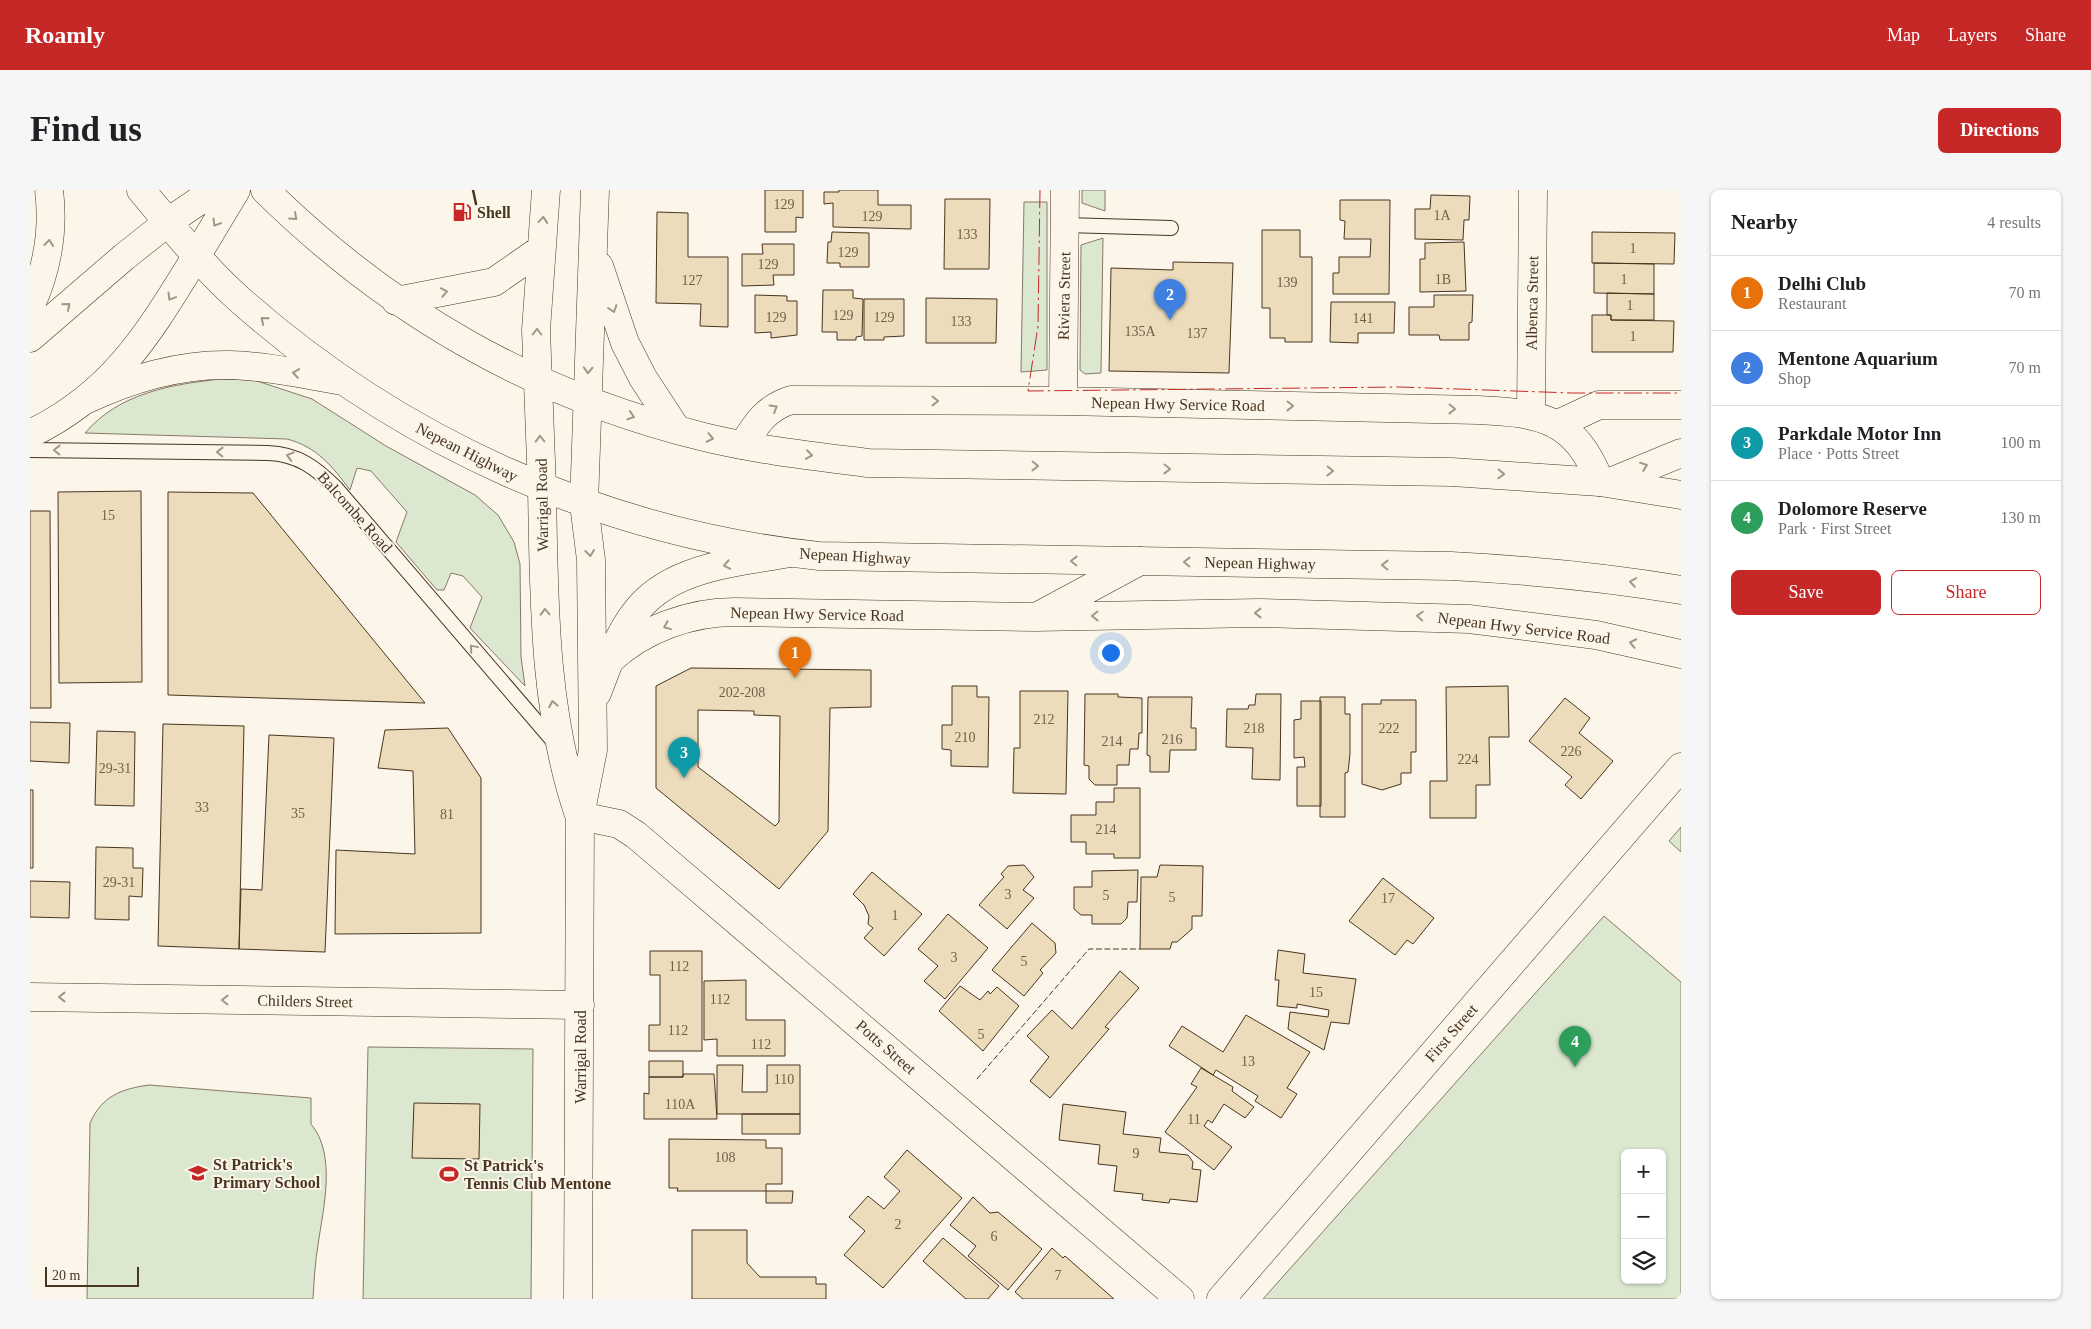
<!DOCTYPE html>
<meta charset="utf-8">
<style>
:root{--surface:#fff;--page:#f6f6f6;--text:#202124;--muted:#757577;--line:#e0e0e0;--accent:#c62828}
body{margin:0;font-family:Georgia,serif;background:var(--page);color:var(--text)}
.controls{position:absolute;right:15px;bottom:15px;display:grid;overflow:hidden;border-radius:8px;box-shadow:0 1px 4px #0004}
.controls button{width:45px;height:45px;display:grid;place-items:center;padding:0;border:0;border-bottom:1px solid var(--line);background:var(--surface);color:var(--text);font:25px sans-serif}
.scale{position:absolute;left:15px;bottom:12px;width:94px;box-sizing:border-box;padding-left:5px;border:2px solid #4a3520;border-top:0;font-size:14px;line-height:18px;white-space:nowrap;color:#4a3520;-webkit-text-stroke:4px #fbf6e9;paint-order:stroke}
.you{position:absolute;left:1080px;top:462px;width:18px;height:18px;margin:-12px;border:4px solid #fff;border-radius:50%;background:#1a73e8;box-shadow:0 0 0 8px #1a73e833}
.badge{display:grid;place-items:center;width:32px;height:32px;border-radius:50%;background:var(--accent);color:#fff;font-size:16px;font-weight:700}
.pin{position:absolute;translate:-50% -41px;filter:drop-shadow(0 1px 2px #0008)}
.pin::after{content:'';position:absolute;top:26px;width:18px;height:15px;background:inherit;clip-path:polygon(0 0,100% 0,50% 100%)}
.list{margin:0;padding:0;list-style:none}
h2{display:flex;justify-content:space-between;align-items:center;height:65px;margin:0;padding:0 20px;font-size:21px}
h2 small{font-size:16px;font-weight:400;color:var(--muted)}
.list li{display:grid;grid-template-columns:32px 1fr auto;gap:15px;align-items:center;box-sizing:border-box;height:75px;padding:0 20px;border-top:1px solid var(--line)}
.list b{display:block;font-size:19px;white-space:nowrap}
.list p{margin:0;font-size:16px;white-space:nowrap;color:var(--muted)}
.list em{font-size:16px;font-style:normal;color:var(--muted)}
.actions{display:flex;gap:10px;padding:15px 20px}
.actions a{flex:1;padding:11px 0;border:1px solid var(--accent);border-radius:8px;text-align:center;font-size:18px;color:var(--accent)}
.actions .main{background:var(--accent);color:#fff}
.icon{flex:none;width:28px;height:28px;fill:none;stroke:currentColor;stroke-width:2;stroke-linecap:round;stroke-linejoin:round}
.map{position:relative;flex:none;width:1651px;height:1109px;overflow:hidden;border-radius:8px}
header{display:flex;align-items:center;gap:30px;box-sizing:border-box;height:70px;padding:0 25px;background:var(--accent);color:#fff}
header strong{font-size:24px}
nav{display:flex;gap:28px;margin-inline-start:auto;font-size:18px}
.intro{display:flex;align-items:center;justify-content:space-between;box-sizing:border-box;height:120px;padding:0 30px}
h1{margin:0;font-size:35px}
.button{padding:12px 22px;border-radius:8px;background:var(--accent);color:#fff;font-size:18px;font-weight:700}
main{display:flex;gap:30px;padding:0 30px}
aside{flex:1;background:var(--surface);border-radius:8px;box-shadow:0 1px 4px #0004}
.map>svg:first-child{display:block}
</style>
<header>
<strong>Roamly</strong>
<nav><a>Map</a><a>Layers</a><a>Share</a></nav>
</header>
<div class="intro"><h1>Find us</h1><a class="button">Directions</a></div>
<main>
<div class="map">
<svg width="1651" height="1109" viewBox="0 0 1651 1109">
<rect width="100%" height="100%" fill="#fbf6e9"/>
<path fill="#dce7d0" stroke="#887966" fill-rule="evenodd" d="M1052 0H1075V21L1052 13Z
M994 12H1017V180L991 182Z
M1073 48 1071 183 1055 184 1050 180 1051 55Z
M192 189 224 190 282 209 356 256 445 305 468 325 484 352 490 374 491 467 495 496 440 438 452 407 433 386 421 383 414 400H407L366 352 377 322 341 281 327 278 320 300C302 276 287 257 257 249L55 243C89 203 142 194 192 189Z
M1651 637V662L1639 651Z
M1574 726 1651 792V1109H1233ZM1595 963H1632V1090H1595Z
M338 857 503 859 501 1109H333Z
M119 895 281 908V934C307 965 293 1019 288 1055 285 1073 284 1091 283 1109H57L60 933C72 906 91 899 119 895Z"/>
<path fill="#ecdcbc" stroke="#4a3520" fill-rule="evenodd" d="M735 0H773V28L766 27V42H735Z
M809 0H848V15H881V39L803 37V13L794 14V2H809Z
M1401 5 1440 6 1439 30H1434L1433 50 1385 49V19H1400Z
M915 9H960L959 79H914Z
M1310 10H1360L1359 104H1303V83H1309V67H1340L1341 49H1314L1315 31 1310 30Z
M627 22 658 23V67H698V137L670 136 671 114 626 113Z
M1232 40H1270V67H1282V152H1255V148H1240V118H1232Z
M802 42 839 43V77H810V73H797L798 52H801Z
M1562 42 1645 43 1644 74 1562 73Z
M1434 52 1436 101 1390 102V69H1395V53Z
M732 54H764V85H743L744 95 712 96V64H733Z
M1143 72 1203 73 1199 183 1079 181 1081 78 1143 80Z
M1564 73 1624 74V104L1564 103Z
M793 100H823V108L833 109 832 146 826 147V150H807V142H792Z
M1577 103 1624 104V130H1581V125H1577Z
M725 105 757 106V111H767V145L741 148V142L725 143Z
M1404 105H1443L1442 132 1439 133V150H1410L1409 145H1379V117H1404Z
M896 108 967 109 966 153H896Z
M834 109H874V146L854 147V150H834Z
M1301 112H1365L1364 143H1328V153L1300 152Z
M1562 125H1581V130L1644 131 1643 162H1562Z
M111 301 112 492 29 493 28 302Z
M138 302 223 303 395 513 138 505Z
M0 321H20L21 518H0Z
M661 478 841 480V517L800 518 798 641 749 699 626 598V496ZM668 520 724 521V525L750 526 749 632 745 636 668 577Z
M922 496H947V507H959L958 577 921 576V560L912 559V535H922Z
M1478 496 1479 547H1459L1460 595H1446V628H1400V591H1417L1416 497Z
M990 501H1038L1036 604 983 603 984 558H990Z
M1055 504H1088V507L1112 508V543H1109L1108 559H1100L1099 575H1087V595H1065L1059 589V576L1054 575Z
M1226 504H1251L1250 590 1222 589 1223 558 1196 557 1197 519H1218L1219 515H1225Z
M1118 507H1162L1161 538H1166V560H1140L1139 582H1120V566L1117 565Z
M1290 507H1315V524H1320V564L1318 582 1315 583V627H1290Z
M1535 508 1560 528 1549 543 1583 571 1551 609 1535 595 1542 587 1499 551Z
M1351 510H1386V562H1381V583H1371V594L1352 600 1332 594V514H1351Z
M1271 511H1291V616H1267V577H1275L1274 567 1264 568V530L1271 529Z
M0 532 40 533 39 573 0 571Z
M133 534 214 536 209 759 128 756Z
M418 538 451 588V743L305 744 306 660 385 664 383 581 348 578 355 540Z
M67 541 105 542 104 616 65 615Z
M239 545 304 548 295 762 209 759 211 699 232 700Z
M1084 598H1110V668H1084V664H1056V652H1041V625H1066V612H1084Z
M0 600H3V678H0Z
M66 657 103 658V678H113L112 707 99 706V730L65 729Z
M994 675 1004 687 993 700 1004 708 977 739 949 715 974 687 971 684 978 676Z
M1130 675 1173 676 1172 726H1162V739L1147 752H1142L1140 759H1110L1111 687H1127Z
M1108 680 1107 712H1098L1097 728 1091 734H1062V725H1051L1044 719V697H1062V681Z
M842 682 892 724 854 766 834 748 843 738 838 734 839 726 834 715 823 704Z
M1353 688 1404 728 1383 754 1377 750 1365 765 1319 731Z
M0 691 40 692 39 728 0 727Z
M918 724 958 758 915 809 894 791 908 776 888 759Z
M1002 733 1025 753 1026 763 1010 780 1013 783 994 806 962 780Z
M1248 760 1275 764 1273 783 1326 789 1319 834 1301 832 1294 860 1258 839 1260 822 1298 827 1299 820 1267 814V818L1247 816 1249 790H1245Z
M620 761H672V861H619V835H630V785H620Z
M1090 781 1109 798 1075 837 1079 839 1020 908 1000 891 1019 867 997 846 1022 820 1042 839Z
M716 790V830H755V866H687V849L674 850V791Z
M930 796 950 810 958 801 960 804 967 797 989 816 953 861 909 821Z
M1216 825 1280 862 1257 898 1267 904 1251 928 1225 911 1228 906 1186 880 1183 885 1139 856 1152 836 1193 862Z
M619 871H653V887H619Z
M687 875H713L712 902H737V875H770V924H687Z
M1171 878 1203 897 1202 901 1224 917 1215 928 1194 914 1182 933 1178 930 1174 936 1202 957 1184 980 1135 942 1167 897 1161 894Z
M653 884H684L687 929H614V903L619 904V887H653Z
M384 913 450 914 449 969 382 968Z
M1033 914 1096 922 1093 944 1131 948 1129 962 1158 965 1163 972 1162 979 1171 980 1167 1012 1140 1009 1139 1013 1112 1010 1113 1004 1084 1001 1087 976 1068 974 1070 955 1029 950Z
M712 924H770V944H712Z
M639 949 736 950V958H752V994H736V1001H647L648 998H639Z
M877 960 932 1008 853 1098 814 1065 835 1041 819 1027 838 1006 854 1019 870 1001 854 987Z
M736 1001H763L762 1013H736Z
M943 1007 960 1023 968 1022 1012 1059 978 1100 938 1066 946 1056 920 1035Z
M662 1040H717V1073L730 1087H786V1094H796V1109H662Z
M913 1048 969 1096 958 1109H936L893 1071Z
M1022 1058 1033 1068 1035 1066 1084 1109H993L985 1102Z"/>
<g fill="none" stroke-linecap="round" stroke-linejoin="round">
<g stroke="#4a3520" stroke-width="16">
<path id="lane" d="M1035 35 1141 38
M0 260 238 263C268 264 286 278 306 298L524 552"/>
</g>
<g stroke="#4a3520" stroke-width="29">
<path id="street" d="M1033 211 1035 0
M1501 225 1503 0
M1526 235 1569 215H1651
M713 255C726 234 736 218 761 210L1033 211 1448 220C1511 223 1545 228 1570 292
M1010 425 1110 371
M580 470C613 439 660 422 705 422L1005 427 1229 423 1439 429 1566 445 1651 464
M550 626 589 634 606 645 1150 1109
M0 807 550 815
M1191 1109 1651 577"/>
</g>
<g stroke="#4a3520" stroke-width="29">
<path id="primary" d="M0 117C17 80 24 40 19 0
M0 148 94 67 138 32
M55 210C101 189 148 174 200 175 238 176 276 185 314 191
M0 244C85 203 120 141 167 65
M512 298C514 407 513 517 548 622
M567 503C577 478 586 449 602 427 636 376 706 373 760 363
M548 1109 550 626 563 560 561 370 554 314"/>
</g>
<g stroke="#4a3520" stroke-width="29">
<path id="highway" d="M111 0C142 37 173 77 209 109 371 253 574 343 789 366L1421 376C1498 380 1574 387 1651 400
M235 0C360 123 503 205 674 247 727 260 783 266 838 273L1422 282 1570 292 1651 305
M138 32 185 0
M167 65 206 0
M569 76 595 153 613 188 647 240
M366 111 464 92 510 60
M1578 293 1651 263
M512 298 506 140 516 0
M554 314 565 0"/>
</g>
<use href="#lane" stroke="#fbf6e9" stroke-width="14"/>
<use href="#street" stroke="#fbf6e9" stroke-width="28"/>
<use href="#primary" stroke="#fbf6e9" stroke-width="28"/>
<use href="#highway" stroke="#fbf6e9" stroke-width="28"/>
<path stroke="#4a3520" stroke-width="1" stroke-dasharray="6 2.5" stroke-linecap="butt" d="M947 889 1059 759H1110"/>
<path stroke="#4a3520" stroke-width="2.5" d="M443 0 446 14"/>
<path stroke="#c62828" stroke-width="1" stroke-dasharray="18 4 2.5 4" stroke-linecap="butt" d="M1010 0 1008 136 998 201 1370 197 1542 203H1651"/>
</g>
<defs><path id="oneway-chevron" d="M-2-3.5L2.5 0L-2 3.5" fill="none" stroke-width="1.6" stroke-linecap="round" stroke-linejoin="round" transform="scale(1.25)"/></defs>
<g stroke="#a29684">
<use href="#oneway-chevron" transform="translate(264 27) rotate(42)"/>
<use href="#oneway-chevron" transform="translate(513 30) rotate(-85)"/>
<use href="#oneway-chevron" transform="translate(186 33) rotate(121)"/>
<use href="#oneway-chevron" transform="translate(19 53) rotate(-83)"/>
<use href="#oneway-chevron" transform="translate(414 102) rotate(-11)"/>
<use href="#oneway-chevron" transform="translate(141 107) rotate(121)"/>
<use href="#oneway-chevron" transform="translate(37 116) rotate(-41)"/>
<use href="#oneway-chevron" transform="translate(583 119) rotate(72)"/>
<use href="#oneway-chevron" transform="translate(234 130) rotate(-140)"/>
<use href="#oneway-chevron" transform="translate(507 142) rotate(-90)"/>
<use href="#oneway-chevron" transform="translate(558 180) rotate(93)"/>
<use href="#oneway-chevron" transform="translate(266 183) rotate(-171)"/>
<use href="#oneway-chevron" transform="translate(905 211)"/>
<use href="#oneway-chevron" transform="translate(1260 216) rotate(1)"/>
<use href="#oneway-chevron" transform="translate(744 218) rotate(-31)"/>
<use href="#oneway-chevron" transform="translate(1422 219) rotate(1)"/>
<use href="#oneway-chevron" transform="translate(601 226) rotate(18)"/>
<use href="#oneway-chevron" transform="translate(680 248) rotate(12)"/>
<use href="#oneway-chevron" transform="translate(510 249) rotate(-92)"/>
<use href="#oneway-chevron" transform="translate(27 260) rotate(-179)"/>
<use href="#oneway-chevron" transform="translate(190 262) rotate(-179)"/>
<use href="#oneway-chevron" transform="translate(779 265) rotate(8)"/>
<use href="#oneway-chevron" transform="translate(260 266) rotate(-164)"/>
<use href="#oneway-chevron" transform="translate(1005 276) rotate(1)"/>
<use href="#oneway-chevron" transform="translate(1614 276) rotate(-21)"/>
<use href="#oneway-chevron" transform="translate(1137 279) rotate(1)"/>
<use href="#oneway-chevron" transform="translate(1300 281) rotate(1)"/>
<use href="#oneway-chevron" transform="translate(1471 284) rotate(2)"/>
<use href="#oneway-chevron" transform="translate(560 363) rotate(83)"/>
<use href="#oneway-chevron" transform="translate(1044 371) rotate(-179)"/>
<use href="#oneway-chevron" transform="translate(1157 372) rotate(-179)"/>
<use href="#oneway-chevron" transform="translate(697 375) rotate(169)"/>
<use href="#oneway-chevron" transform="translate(1355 375) rotate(-179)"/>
<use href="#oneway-chevron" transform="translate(1603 392) rotate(-171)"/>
<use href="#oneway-chevron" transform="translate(515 422) rotate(-92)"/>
<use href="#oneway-chevron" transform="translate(1228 423) rotate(180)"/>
<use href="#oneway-chevron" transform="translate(1065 426) rotate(179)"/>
<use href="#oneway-chevron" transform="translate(1390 426) rotate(-177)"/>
<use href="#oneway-chevron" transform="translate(637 436) rotate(158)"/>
<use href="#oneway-chevron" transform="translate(1603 453) rotate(-168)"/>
<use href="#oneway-chevron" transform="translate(443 458) rotate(-130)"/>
<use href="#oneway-chevron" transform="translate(523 514) rotate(-100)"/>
<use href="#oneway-chevron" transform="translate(32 807) rotate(-180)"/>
<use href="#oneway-chevron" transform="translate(195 810) rotate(-179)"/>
</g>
<defs>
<g id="fuel-bare" transform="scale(1.5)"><path d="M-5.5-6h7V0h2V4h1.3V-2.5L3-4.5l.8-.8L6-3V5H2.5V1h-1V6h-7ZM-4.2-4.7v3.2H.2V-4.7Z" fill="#c62828" stroke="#fbf6e9" stroke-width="2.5" paint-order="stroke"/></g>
<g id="school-bare" transform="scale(1.5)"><path d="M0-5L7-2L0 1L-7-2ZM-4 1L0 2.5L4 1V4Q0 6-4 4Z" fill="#c62828" stroke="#fbf6e9" stroke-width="2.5" paint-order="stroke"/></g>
<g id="stadium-bare" transform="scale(1.5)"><path d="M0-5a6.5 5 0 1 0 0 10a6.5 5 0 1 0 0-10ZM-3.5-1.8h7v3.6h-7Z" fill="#c62828" stroke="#fbf6e9" stroke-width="2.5" paint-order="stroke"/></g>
</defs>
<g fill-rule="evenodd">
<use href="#fuel-bare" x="432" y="22"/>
<use href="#school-bare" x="168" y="983"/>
<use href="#stadium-bare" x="419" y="984"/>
</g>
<g text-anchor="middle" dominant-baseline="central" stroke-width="4" stroke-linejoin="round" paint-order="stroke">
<g font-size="14" fill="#725f47">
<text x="754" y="14">129</text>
<text x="1412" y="25">1A</text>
<text x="842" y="26">129</text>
<text x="937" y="44">133</text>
<text x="1603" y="58">1</text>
<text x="818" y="62">129</text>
<text x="738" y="74">129</text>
<text x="1413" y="89">1B</text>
<text x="1594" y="89">1</text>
<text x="662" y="90">127</text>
<text x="1257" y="92">139</text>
<text x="1600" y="115">1</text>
<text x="813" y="125">129</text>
<text x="746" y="127">129</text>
<text x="854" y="127">129</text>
<text x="1333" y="128">141</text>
<text x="931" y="131">133</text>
<text x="1110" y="141">135A</text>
<text x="1167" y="143">137</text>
<text x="1603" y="146">1</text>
<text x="78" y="325">15</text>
<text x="712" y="502">202-208</text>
<text x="1014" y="529">212</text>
<text x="1224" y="538">218</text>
<text x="1359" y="538">222</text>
<text x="935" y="547">210</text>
<text x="1142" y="549">216</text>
<text x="1082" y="551">214</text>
<text x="1541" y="561">226</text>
<text x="1438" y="569">224</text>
<text x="85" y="578">29-31</text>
<text x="172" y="617">33</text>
<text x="268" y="623">35</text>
<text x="417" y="624">81</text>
<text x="1076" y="639">214</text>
<text x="89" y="692">29-31</text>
<text x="978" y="704">3</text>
<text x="1076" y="705">5</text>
<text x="1142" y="707">5</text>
<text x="1358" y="708">17</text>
<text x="865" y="725">1</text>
<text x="924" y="767">3</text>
<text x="994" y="771">5</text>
<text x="649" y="776">112</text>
<text x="1286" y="802">15</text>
<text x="690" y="809">112</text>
<text x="648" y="840">112</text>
<text x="951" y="844">5</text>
<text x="731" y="854">112</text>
<text x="1218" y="871">13</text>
<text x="754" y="889">110</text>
<text x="650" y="914">110A</text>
<text x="1164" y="929">11</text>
<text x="1106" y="963">9</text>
<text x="695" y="967">108</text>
<text x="868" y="1034">2</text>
<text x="964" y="1046">6</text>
<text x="1028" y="1085">7</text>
</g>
<g font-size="16" font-weight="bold" fill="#4a3520" stroke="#fbf6e9" text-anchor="start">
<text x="447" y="22">Shell</text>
<text x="183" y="974">St Patrick's<tspan x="183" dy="18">Primary School</tspan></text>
<text x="434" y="975">St Patrick's<tspan x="434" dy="18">Tennis Club Mentone</tspan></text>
</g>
<g font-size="16" fill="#4a3520" stroke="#fbf6e9">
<text transform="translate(1034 106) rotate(-89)">Riviera Street</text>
<text transform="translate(1502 113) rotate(-89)">Albenca Street</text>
<text transform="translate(1148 214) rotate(1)">Nepean Hwy Service Road</text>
<text transform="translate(437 262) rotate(27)">Nepean Highway</text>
<text transform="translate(512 315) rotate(-91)">Warrigal Road</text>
<text transform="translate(325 322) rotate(48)">Balcombe Road</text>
<text transform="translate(825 366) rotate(3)">Nepean Highway</text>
<text transform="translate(1230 373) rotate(1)">Nepean Highway</text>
<text transform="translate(787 424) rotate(1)">Nepean Hwy Service Road</text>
<text transform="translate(1494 438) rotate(7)">Nepean Hwy Service Road</text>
<text transform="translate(275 811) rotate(1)">Childers Street</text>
<text transform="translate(1421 843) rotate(-49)">First Street</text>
<text transform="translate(856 857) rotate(41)">Potts Street</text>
<text transform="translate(550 867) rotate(-90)">Warrigal Road</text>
</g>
</g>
</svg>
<div class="controls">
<button>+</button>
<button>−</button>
<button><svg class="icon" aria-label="layers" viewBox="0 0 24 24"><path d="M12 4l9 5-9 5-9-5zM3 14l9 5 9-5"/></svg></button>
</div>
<div class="scale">20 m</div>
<div class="you"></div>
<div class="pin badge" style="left:765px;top:488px;background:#e8710a">1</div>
<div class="pin badge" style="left:1140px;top:130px;background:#3f7fe0">2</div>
<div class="pin badge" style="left:654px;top:588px;background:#0f9aa8">3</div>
<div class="pin badge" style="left:1545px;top:877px;background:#2e9e5b">4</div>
</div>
<aside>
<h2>Nearby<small>4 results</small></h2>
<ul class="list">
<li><span class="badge" style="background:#e8710a">1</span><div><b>Delhi Club</b><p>Restaurant</p></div><em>70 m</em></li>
<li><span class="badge" style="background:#3f7fe0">2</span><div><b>Mentone Aquarium</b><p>Shop</p></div><em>70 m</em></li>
<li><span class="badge" style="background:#0f9aa8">3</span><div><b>Parkdale Motor Inn</b><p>Place · Potts Street</p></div><em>100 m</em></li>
<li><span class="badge" style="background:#2e9e5b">4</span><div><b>Dolomore Reserve</b><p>Park · First Street</p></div><em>130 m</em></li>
</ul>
<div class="actions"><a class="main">Save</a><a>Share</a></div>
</aside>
</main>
